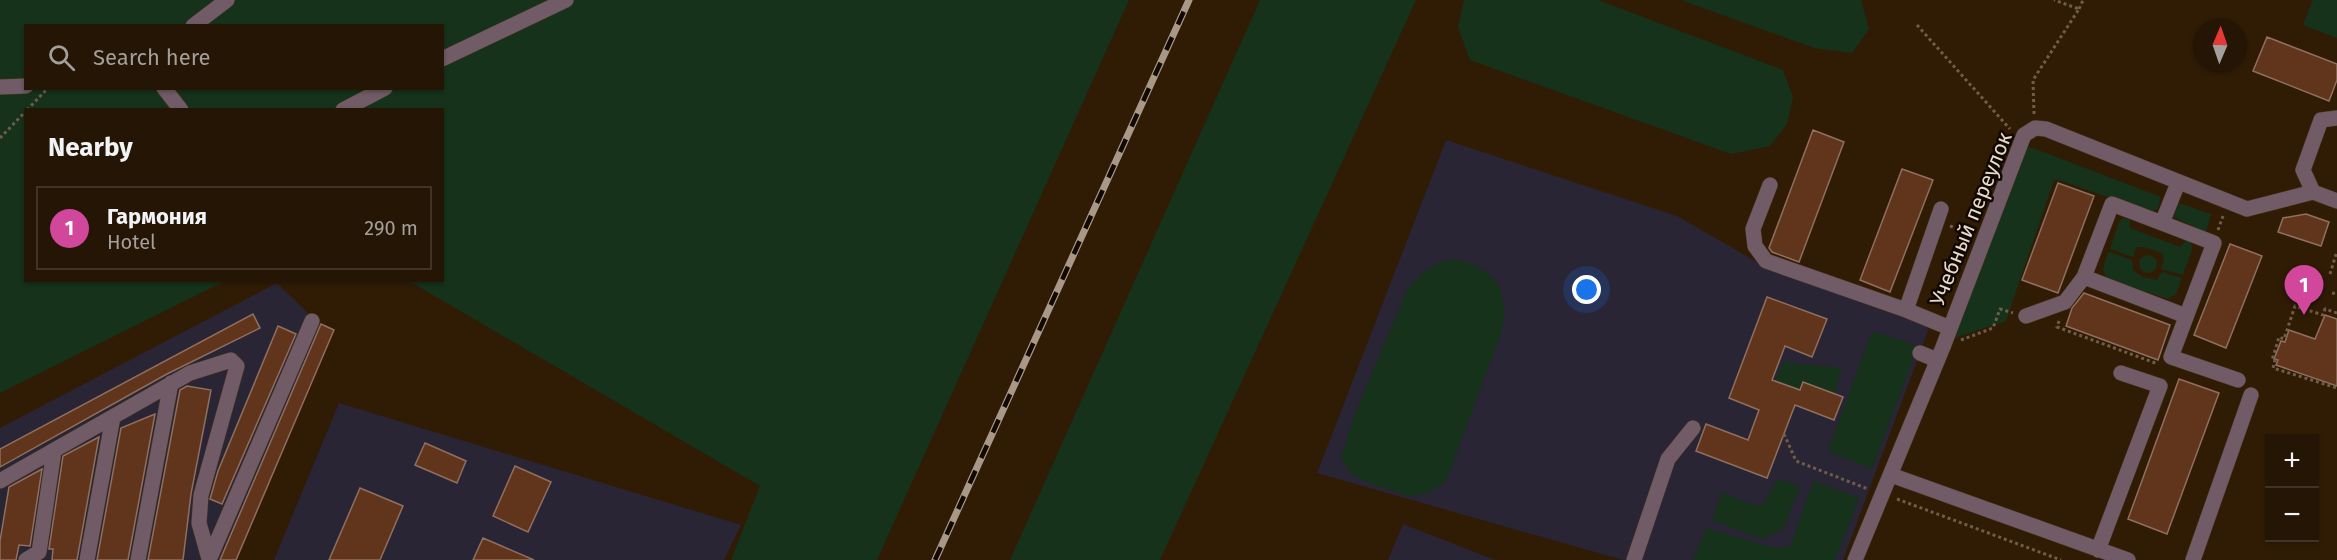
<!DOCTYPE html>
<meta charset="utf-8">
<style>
:root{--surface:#241504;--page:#302213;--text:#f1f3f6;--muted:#a39f9a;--line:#413426;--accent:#db2777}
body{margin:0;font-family:"Fira Sans",sans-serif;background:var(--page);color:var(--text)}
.controls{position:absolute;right:18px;bottom:18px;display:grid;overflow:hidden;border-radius:0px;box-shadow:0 2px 4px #0004}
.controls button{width:54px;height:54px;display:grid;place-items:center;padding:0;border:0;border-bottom:2px solid var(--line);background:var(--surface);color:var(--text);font:30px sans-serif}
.compass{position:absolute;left:2193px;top:18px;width:54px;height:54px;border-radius:50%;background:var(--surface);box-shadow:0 2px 4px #0004;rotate:2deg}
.you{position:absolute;left:1587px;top:290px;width:21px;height:21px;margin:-15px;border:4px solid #fff;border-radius:50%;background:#1a73e8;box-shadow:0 0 0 9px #1a73e833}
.badge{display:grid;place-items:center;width:39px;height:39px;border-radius:50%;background:var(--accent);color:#fff;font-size:20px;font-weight:700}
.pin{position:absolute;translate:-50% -50px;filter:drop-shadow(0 2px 3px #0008)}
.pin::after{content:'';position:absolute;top:32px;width:21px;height:18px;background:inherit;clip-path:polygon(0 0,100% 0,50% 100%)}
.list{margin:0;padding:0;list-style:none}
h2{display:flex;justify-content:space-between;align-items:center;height:78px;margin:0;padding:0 24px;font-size:26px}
h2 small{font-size:20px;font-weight:400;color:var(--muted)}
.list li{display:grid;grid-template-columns:39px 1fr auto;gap:18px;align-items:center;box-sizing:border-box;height:84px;margin:0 12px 12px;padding:0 12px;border:2px solid var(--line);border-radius:0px}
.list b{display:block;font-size:22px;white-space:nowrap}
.list p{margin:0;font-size:20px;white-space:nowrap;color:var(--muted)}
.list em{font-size:20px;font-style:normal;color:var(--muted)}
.icon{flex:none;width:33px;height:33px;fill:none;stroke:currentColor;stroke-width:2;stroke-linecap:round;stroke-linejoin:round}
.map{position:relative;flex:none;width:2337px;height:560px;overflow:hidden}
.search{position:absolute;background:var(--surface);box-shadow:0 2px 4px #0004;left:24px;top:24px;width:420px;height:66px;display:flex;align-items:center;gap:15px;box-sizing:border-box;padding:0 21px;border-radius:0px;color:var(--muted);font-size:22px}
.panel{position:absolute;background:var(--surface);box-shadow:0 2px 4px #0004;left:24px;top:108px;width:420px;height:174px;border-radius:0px}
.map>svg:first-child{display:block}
</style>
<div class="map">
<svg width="2337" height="560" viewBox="0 0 2337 560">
<rect width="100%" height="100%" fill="#301c05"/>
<path fill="#2a2535" d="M277 283 319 324 334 330 236 560H0V428Z
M339 403 741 525 724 560H274Z"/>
<path fill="#292535" d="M1446 140 1677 216 1762 265 1925 321 1928 331 1843 560H1623L1317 473Z
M1403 524 1495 560H1388Z"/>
<path fill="#16321a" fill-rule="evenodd" d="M0 0H1129L877 560H731L760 486 409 281 442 280V110H26V280L225 281 0 393ZM26 26H442V88H26Z
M1260 0H1416L1160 560H1010Z
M1464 0H1598L1783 70 1793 97 1787 124 1770 146 1731 154 1470 60 1458 27Z
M1681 0H1861L1869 29 1852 53 1814 48Z
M2313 0H2337V38L2303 25Z
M2030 147 2161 197 2158 209 2150 212 2062 181 2054 180 2006 321 1951 339 2022 150Z
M2179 203 2211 214 2206 232 2173 217Z
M2123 218 2130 220V228L2180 247 2186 241 2191 242 2192 250 2183 275 2161 269 2164 259 2162 253 2144 247H2136L2133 257 2110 249 2119 222Z
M2109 252 2132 260 2133 270 2143 277 2157 280 2162 272 2182 278 2176 294 2168 299 2108 279C2100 269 2104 263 2109 252Z
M2139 264a9 9 0 1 1 18 0a9 9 0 1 1-18 0Z
M1453 259C1494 267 1510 288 1502 330L1446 481 1429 493 1409 496 1371 484 1351 474 1341 459 1353 419 1406 292C1419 273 1430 265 1453 259Z
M1872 331 1918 346 1872 469 1828 451Z
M1783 362 1841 368 1833 405 1772 388Z
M1777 479 1800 486 1783 529 1762 539 1712 520 1722 492 1753 505 1764 504Z
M1813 481 1859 498 1835 560H1693L1706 528 1778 549 1791 545Z"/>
<path fill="#61351b" stroke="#8f6f5f" stroke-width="1.5" d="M2267 37 2337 64V80L2329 101 2253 71Z
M1813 130 1844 142 1799 262 1772 252 1769 248Z
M1902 169 1933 180 1890 292 1860 280Z
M2058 183 2094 196 2058 293 2022 280Z
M2306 214 2329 222 2321 246 2278 232 2283 218Z
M2230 244 2262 256 2226 348 2194 335Z
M2084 293 2170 325 2158 360 2066 326 2072 308Z
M1767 297 1827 319 1812 357 1785 346 1772 380 1800 390 1803 382 1843 397 1834 420 1795 405 1767 478 1696 451 1706 424 1748 440 1759 410 1729 398Z
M253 314 260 328 167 374 0 467V449Z
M2325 315 2337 319V386L2276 365 2278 360 2274 359 2281 341 2285 342 2289 330 2315 339Z
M321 324 334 330 236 560H220Z
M278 326 296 334 222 504 210 499 218 471Z
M2179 379 2219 393 2167 534 2128 519Z
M187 386 211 390 191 494 183 560H148L180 390Z
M155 414 128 560H97L121 428Z
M99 437 77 560H52L53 549H49L63 456Z
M425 443 466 461 457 483 415 465Z
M515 466 551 482 528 532 493 516Z
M42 469 30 546 19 545 16 560H0V541L9 487Z
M360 488 403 506 380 560H329Z
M483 538 534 560H473Z"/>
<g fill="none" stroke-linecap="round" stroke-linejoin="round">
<g stroke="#4a3721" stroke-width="16">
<path id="minor" d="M193 26 227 0
M442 59 566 0
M0 87 26 86
M164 88 181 110
M343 110 385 88
M2178 183 2162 223 2214 243 2171 357 2238 380
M1770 185 1753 229 1755 246 1766 261 1906 310
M2313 192 2303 170 2321 120 2337 118
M1941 209 1906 310 1950 328
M2162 223 2112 204 2084 277 2186 316
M2026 316 2065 302 2084 277
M1920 353 1937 360
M1891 475 2128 560
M0 481 190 373 231 360 237 366 201 495 199 523 209 559
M2098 550 2160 386 2121 373
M26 560 39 552 54 451
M87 560 113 417
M138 560 171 383
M209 560 312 321
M1634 560 1668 459 1693 428
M1855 560 1943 347 2024 135 2035 128 2046 129 2247 209 2313 192 2337 201
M2193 560 2251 395"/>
</g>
<path stroke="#6f5d4a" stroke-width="3" stroke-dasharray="3 3" stroke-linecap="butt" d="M2079 9 2083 0
M1917 25 2010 129
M27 110 48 88
M2034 114 2033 80 2079 9 2054 0
M0 138 26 111
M1950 226 1969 233
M2218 230 2223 216
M2330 274 2337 251
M2332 293 2337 294
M2337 313 2325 309 2323 315 2295 306 2284 339 2279 337 2272 360 2275 361 2273 368 2337 388
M2059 321 2057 327 2158 364
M1961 340 1993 328 2000 309 2013 313
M1784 434 1796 461 1868 489
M1897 499 2061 560"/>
<use href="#minor" stroke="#715b67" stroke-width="15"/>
<g stroke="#a99888" stroke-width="7">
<path id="rail" d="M935 560 1189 0"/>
</g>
<use href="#rail" stroke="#110802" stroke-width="4.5" stroke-dasharray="14" stroke-linecap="butt"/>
</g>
<g text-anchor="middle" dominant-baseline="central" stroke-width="5" stroke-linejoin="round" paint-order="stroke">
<g font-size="21" fill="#e8dacd" stroke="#110802">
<text transform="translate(1971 219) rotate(-68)">Учебный переулок</text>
</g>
</g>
</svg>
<div class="controls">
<button>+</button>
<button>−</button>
</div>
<svg class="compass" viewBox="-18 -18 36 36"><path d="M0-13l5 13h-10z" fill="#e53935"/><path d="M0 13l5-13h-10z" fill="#a39f9a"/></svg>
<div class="you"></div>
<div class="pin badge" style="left:2304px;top:315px;background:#d1479c">1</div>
<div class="search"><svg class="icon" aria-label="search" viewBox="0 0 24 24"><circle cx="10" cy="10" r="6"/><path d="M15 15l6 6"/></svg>Search here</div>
<section class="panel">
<h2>Nearby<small></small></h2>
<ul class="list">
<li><span class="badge" style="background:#d1479c">1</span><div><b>Гармония</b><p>Hotel</p></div><em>290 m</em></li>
</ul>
</section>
</div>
